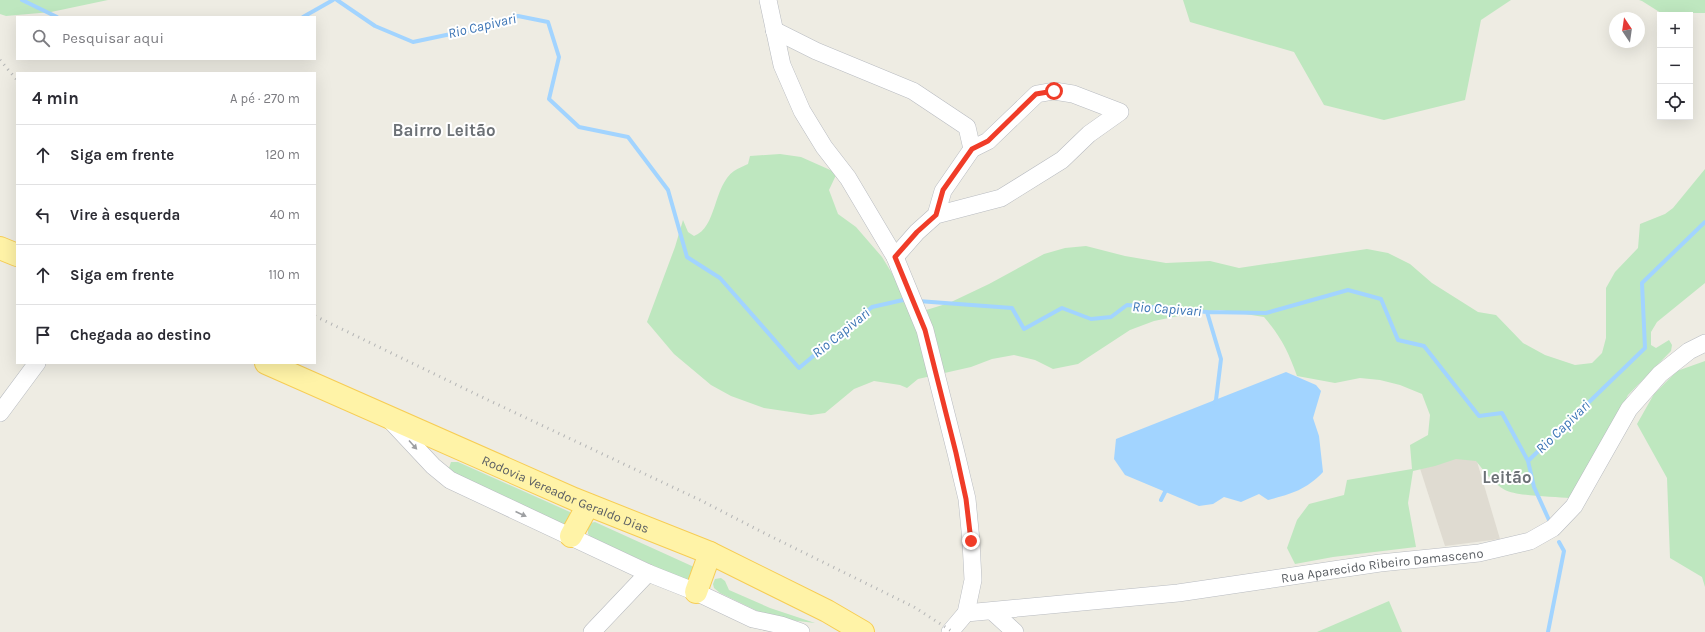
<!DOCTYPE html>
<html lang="pt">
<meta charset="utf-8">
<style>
:root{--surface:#fff;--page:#f2f2f3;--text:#2b2b33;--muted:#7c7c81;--line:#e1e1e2}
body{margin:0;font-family:Karla,sans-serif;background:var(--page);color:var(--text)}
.controls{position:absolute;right:12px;top:12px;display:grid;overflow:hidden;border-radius:0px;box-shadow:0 4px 16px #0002}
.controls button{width:36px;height:36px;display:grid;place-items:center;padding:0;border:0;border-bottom:1px solid var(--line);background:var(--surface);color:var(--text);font:20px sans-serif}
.compass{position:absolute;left:1609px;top:12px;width:36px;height:36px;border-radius:50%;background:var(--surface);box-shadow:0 4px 16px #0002;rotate:347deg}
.stop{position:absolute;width:12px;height:12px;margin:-9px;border:3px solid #f03c28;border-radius:50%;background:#fff}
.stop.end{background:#f03c28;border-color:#fff;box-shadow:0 1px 4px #0008}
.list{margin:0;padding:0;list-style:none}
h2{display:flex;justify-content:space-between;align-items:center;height:52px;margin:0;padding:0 16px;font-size:17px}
h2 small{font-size:13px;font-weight:400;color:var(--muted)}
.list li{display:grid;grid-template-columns:26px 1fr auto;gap:12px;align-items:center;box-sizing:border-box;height:60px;padding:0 16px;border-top:1px solid var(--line)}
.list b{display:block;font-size:15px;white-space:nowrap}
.list em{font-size:13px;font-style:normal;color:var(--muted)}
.icon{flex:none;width:22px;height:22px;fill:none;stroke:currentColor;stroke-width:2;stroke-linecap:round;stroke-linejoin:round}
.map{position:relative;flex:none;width:1705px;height:632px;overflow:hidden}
.search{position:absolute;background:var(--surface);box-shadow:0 4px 16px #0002;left:16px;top:16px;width:300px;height:44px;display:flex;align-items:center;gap:10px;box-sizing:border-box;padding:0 14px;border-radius:0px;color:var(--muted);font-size:15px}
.panel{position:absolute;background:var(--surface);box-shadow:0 4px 16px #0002;left:16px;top:72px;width:300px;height:292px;border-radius:0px}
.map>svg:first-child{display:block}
</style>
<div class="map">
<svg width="1705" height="632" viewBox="0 0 1705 632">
<rect width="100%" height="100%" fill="#eeece3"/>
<path fill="#dfdbd1" d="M1470 438 1500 539 1445 546 1415 453Z"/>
<path fill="#bee7bf" d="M0 0H108L51 12 6 16 0 14Z
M1183 0H1511L1481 20 1465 100 1384 120 1324 105 1294 52 1190 22Z
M1639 0H1705V13H1661L1642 1Z
M780 154 801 157 837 173 829 190 838 214 856 227 882 257 912 306 923 311 949 303 989 284 1044 254 1065 248 1086 246 1125 256 1166 263 1210 261 1239 268 1367 249 1388 253 1410 264 1432 283 1478 312 1496 315 1523 343 1545 355 1575 365 1592 363 1602 353 1606 338V288L1615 272 1638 248 1640 224 1665 214 1673 208 1705 169V283L1657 322 1651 332V345L1656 348 1669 340 1672 345 1671 351 1628 395 1604 443 1570 498C1555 497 1516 496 1505 490 1493 483 1484 471 1476 461L1456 459 1435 466 1413 471 1408 503 1416 547 1333 557 1295 564 1287 548 1297 520 1309 504 1344 495 1347 480 1412 469 1410 445 1428 435 1430 415 1422 394 1400 385 1380 380 1360 378 1335 383 1297 376C1288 351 1281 337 1264 317L1220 310 1198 312 1154 321 1130 330 1078 364 1053 369 1035 360 1014 355 992 359 971 367 918 379 907 388 900 385 874 381 854 389 825 413 811 415 764 408 731 396 711 385 674 354 647 322 675 247 683 220 688 232 694 236C717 228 713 186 734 171 738 168 744 166 748 164L750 156Z
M1705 361V587L1702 577 1670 558 1667 478 1637 424 1654 394 1677 371Z
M451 462H458L570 512 573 519 563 526 450 473 449 468Z
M595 522 694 567 693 580 680 578 591 537 588 534V528L590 523Z
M721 578 725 581 729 590 770 608 815 623 772 618 720 593 714 588 713 584 715 579Z
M1389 601 1402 632H1317Z"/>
<path fill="#a2d4ff" d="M1286 372 1316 385 1321 391 1313 418 1319 436 1323 472C1306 490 1291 494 1268 500L1259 494 1241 502 1224 497 1213 504 1199 506 1125 475 1114 459 1116 439Z"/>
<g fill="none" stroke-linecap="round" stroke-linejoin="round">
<path stroke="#a2d4ff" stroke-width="4" d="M22 0 57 17
M337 0 375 26 413 42 484 27 518 16 548 22 559 57 549 99 579 127 628 137 668 190 687 257 720 278 799 368 872 307 903 300 909 301
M303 17 333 0
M918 301 1012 308 1024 329 1062 308 1091 319 1111 317 1127 305 1207 312 1266 313 1348 290 1381 299 1398 340 1424 346 1479 416 1502 413 1528 461 1645 348 1642 283 1705 222
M1207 312 1221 359 1216 400 1214 403
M1528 461 1534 487 1549 520
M1161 500 1167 488
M1548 632 1564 551 1559 542"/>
<g stroke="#b8bbc0" stroke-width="18">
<g id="minor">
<path d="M768 0 782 65 802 111 824 147 848 178 895 257 925 330 956 453 967 499 971 541 973 580 966 613 950 632"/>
<path d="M774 30 816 51 913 91 967 127 972 149"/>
<path d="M895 257 917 232 936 215 943 191 972 149 988 141 1037 94 1054 91 1073 94 1120 112 1089 134 1062 160 1001 198 936 215"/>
<path d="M0 413 37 363"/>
<path d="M389 419 433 466 450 480 648 573 696 592 753 619 781 625 801 632"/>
<path d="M992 611 1015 632"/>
<path id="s1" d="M966 613 1178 593 1380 563 1479 553 1530 541 1553 528 1574 506 1629 409 1660 374 1689 351 1705 343"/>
<path d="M592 632 648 573"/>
</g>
</g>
<g stroke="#f7cd54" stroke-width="24">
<g id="major">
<path d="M0 248 17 255"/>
<path id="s2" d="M266 363 574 499 710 553 827 611 863 632"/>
<path d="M571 536 588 505"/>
<path d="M696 592 710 553"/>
</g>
</g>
<use href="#minor" stroke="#fff" stroke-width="17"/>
<use href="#major" stroke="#fff3a7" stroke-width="22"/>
<path stroke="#b4b5b5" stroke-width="3" stroke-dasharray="1 5" stroke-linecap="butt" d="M0 60 17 80
M315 316 486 399 700 500 766 534 914 607 953 632"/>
</g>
<defs><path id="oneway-solid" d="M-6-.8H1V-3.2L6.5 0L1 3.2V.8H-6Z"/></defs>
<g fill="#9d9fa2">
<use href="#oneway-solid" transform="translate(413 445) rotate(48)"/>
<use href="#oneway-solid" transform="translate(521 514) rotate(24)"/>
</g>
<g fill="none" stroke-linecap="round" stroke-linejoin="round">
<path stroke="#f03c28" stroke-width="5" d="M971 541 966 499 956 453 925 330 895 257 917 232 936 215 943 190 972 149 988 141 1036 94 1054 91"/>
</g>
<g text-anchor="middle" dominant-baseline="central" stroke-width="4" stroke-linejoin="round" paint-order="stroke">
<g font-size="13" fill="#5b5f64" stroke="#fff">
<text stroke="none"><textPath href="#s2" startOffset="327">Rodovia Vereador Geraldo Dias</textPath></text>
<text stroke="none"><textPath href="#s1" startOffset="419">Rua Aparecido Ribeiro Damasceno</textPath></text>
</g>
<g font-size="14" font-style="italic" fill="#3b74b5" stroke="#fff">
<text transform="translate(482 26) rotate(-13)">Rio Capivari</text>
<text transform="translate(1167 309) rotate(4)">Rio Capivari</text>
<text transform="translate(841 333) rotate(-39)">Rio Capivari</text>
<text transform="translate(1563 427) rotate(-44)">Rio Capivari</text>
</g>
<g font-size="17" font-weight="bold" fill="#6c7176" stroke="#fff">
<text x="444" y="130">Bairro Leitão</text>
<text x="1507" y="477">Leitão</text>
</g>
</g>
</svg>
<div class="controls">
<button>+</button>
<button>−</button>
<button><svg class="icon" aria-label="locate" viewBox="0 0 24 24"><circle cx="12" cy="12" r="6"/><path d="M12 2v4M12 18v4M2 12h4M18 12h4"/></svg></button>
</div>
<svg class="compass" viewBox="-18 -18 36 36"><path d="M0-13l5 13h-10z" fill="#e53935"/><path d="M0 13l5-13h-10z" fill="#7c7c81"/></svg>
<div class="stop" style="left:1054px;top:91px"></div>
<div class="stop end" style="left:971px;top:541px"></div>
<div class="search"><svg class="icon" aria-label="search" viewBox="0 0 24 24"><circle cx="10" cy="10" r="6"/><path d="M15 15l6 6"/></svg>Pesquisar aqui</div>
<section class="panel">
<h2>4 min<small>A pé · 270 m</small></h2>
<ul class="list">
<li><svg class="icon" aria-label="ahead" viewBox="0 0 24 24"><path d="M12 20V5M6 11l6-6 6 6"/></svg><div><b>Siga em frente</b></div><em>120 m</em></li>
<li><svg class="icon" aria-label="left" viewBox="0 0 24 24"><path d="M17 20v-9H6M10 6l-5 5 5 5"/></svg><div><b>Vire à esquerda</b></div><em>40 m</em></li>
<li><svg class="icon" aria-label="ahead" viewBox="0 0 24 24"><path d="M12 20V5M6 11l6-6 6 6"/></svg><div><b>Siga em frente</b></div><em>110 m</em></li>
<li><svg class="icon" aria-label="arrive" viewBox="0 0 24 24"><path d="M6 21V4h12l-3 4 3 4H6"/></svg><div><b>Chegada ao destino</b></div></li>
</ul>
</section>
</div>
